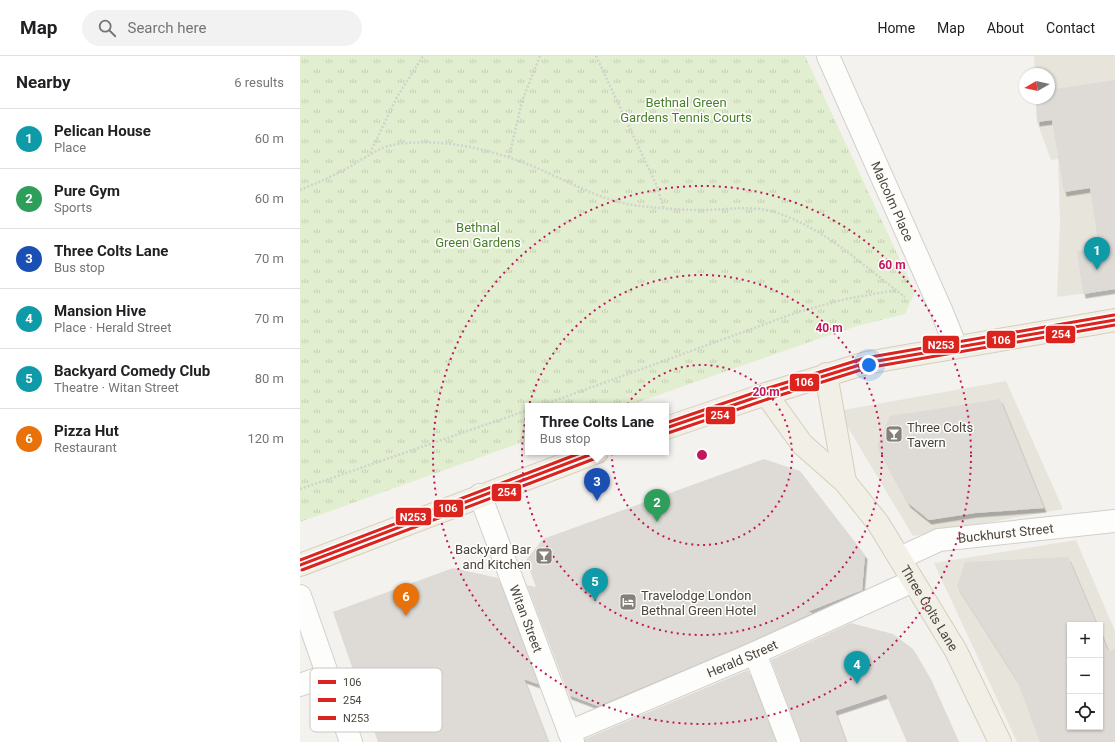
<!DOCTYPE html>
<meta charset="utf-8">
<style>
:root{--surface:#fff;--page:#f2f2f2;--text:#202124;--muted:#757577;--line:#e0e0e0;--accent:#db2777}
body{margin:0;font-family:Roboto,sans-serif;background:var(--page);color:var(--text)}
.controls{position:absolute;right:12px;bottom:12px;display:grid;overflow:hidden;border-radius:0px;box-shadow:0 1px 3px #0004}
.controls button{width:36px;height:36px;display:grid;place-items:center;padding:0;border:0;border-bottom:1px solid var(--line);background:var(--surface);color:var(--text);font:20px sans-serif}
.compass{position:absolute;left:719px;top:12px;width:36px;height:36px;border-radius:50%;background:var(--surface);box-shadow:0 1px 3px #0004;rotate:261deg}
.you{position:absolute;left:569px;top:309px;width:14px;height:14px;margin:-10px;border:3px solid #fff;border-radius:50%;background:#1a73e8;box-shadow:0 0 0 6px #1a73e833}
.badge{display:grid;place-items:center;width:26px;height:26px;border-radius:50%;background:var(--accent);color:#fff;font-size:13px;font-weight:700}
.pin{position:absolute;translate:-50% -33px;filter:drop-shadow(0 1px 2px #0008)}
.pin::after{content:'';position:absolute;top:21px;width:14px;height:12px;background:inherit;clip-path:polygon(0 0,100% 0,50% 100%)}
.popup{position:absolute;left:225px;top:347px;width:144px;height:52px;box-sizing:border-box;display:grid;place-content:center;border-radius:0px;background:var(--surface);filter:drop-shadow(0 1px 3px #0005);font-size:13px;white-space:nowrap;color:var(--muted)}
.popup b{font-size:15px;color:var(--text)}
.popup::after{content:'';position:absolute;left:50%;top:100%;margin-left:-8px;border:8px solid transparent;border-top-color:var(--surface)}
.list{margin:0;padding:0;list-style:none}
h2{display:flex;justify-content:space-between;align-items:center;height:52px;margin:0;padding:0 16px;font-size:17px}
h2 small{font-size:13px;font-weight:400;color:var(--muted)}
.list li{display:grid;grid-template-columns:26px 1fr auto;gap:12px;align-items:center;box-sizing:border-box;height:60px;padding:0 16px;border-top:1px solid var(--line)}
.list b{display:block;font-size:15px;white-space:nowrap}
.list p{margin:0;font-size:13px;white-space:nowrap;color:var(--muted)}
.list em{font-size:13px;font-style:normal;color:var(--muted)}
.icon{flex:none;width:22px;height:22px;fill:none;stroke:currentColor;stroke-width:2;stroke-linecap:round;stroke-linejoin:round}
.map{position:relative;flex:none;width:815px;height:686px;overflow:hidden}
header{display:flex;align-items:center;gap:24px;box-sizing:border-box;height:56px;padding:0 20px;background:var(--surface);border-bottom:1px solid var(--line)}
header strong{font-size:19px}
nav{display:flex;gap:22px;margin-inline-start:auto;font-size:14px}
.search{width:280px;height:36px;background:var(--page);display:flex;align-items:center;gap:10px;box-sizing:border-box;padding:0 14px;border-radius:22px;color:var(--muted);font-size:15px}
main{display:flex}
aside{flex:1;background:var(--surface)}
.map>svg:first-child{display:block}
</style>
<header>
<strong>Map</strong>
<div class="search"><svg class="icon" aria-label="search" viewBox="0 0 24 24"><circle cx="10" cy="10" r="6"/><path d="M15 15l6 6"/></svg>Search here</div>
<nav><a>Home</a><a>Map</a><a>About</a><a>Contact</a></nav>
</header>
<main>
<aside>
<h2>Nearby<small>6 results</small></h2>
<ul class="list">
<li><span class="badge" style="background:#0f9aa8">1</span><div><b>Pelican House</b><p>Place</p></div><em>60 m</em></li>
<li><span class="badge" style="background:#2e9e5b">2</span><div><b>Pure Gym</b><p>Sports</p></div><em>60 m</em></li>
<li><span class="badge" style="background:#1a4fb4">3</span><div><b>Three Colts Lane</b><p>Bus stop</p></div><em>70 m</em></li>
<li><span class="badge" style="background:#0f9aa8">4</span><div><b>Mansion Hive</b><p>Place · Herald Street</p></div><em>70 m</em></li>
<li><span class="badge" style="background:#0f9aa8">5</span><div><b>Backyard Comedy Club</b><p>Theatre · Witan Street</p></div><em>80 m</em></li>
<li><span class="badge" style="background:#e8710a">6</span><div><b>Pizza Hut</b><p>Restaurant</p></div><em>120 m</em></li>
</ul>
</aside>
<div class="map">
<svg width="815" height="686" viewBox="0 0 815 686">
<defs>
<pattern id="park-tufts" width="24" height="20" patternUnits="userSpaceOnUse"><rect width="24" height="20" fill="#e1eecf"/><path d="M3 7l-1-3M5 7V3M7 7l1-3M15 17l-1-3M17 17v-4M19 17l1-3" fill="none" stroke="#c3cdb2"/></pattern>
<filter id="shadow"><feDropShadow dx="2.5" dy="4.5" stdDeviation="0" flood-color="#0004"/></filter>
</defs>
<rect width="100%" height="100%" fill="#f4f2ee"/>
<path fill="#e7e4dc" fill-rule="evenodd" d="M734 0H815V233L757 241 760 166 758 103 751 104 737 66 736 42H749V18H735Z
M706 325 763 453 613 480 538 355Z
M776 484 815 575V686H717L634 507ZM770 569H800V671H770Z"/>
<path fill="url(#park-tufts)" d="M0 0H505L615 236 605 258 557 270 521 282 327 350H228V384L0 466Z"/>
<path fill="#dedbd6" filter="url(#shadow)" d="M815 24V233L783 238 777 195 799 192 790 132 764 136 752 64 737 66 736 42H749V34Z
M700 343 744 452 675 457 629 464 608 447 577 390 590 360Z
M464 403 500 415 565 499 562 534 507 556 512 557 450 586 298 650 269 639 227 529 236 531 226 504 243 483Z
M768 501 797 569H770V671H800V575L808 595 815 593V686H740L717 624 657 530 665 506Z
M153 512 198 522 238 628 224 623 248 686H78L33 556Z
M551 567 593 578 613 593 628 619 658 686H607L586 638 535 655 546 686H501L471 604Z
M448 614 476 686H285V683Z"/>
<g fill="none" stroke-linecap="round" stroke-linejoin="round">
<g stroke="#d2d0cb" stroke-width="24">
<g id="minor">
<path id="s1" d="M528 0 642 256 656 291"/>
<path id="s2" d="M180 439 273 686"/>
<path id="s3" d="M600 502 639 484 815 465"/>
<path d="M0 540 51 686"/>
<path d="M455 597 489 686"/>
<path d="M0 629 28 619"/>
<path id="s4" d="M269 676 455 597 613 525"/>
</g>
</g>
<g stroke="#d6cebb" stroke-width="24">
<g id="major">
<path d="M526 318 545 426"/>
<path id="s5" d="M466 338 502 388 545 426 578 467 656 595 700 686"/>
<path d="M366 372 466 338 566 307 815 264"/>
<path d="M0 509 297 396"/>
</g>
</g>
<path stroke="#d3d2cc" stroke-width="2.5" stroke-dasharray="2 2" stroke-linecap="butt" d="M296 0 356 128 364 153
M70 97 97 41 123 0
M209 101 222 45 240 0
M0 134C17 127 34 120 51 110 65 102 80 90 98 88 144 82 190 93 232 110 266 124 297 143 333 149 356 152 379 154 402 154 429 154 454 148 480 158 527 174 566 212 605 241
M240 350 498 256 546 243 596 234
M0 433 228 354"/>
<use href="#minor" stroke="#fdfdfc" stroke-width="22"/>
<use href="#major" stroke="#f2efe6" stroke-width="22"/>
<g stroke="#fff" stroke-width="6">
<path id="bus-1" d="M366 372 466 338 566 307 815 264
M0 509 297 396"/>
</g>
<g stroke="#fff" stroke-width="6">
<path id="bus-2" d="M368 377 468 343 567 312 815 269
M2 514 299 401"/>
</g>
<g stroke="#fff" stroke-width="6">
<path id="bus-3" d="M366 367 465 333 565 302 814 259
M0 504 283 396"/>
</g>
<use href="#bus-1" stroke="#dc241f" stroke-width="3"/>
<use href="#bus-2" stroke="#dc241f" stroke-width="3"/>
<use href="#bus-3" stroke="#dc241f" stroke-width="3"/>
</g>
<g fill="none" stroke="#c2185b" stroke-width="2" stroke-dasharray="2 4">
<circle cx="402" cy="399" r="90"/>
<circle cx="402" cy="399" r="180"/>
<circle cx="402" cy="399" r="269"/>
</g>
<defs>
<g id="bar-square" transform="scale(0.9)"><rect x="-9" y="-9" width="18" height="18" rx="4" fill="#868178" stroke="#fff"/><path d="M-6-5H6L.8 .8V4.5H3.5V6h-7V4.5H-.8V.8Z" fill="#fff"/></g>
<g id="hotel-square" transform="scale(0.9)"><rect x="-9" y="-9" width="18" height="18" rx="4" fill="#868178" stroke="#fff"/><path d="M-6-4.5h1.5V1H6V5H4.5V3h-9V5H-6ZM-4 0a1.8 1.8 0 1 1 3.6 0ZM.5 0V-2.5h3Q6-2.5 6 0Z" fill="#fff"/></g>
</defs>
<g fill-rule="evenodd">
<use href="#bar-square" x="594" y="378"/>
<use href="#bar-square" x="244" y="500"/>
<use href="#hotel-square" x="328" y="546"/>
</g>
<g text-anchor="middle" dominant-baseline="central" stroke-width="3" stroke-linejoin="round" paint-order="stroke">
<g font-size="13" fill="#4a7f2a" stroke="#fff">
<text x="386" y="46">Bethnal Green<tspan x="386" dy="15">Gardens Tennis Courts</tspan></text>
<text x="178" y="171">Bethnal<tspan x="178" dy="15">Green Gardens</tspan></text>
</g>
<g font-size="13" fill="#4b4439" stroke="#fff">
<text stroke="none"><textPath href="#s1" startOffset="159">Malcolm Place</textPath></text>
<text stroke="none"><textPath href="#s3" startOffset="110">Buckhurst Street</textPath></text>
<text stroke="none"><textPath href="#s5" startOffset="271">Three Colts Lane</textPath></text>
<text stroke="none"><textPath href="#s2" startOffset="132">Witan Street</textPath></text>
<text stroke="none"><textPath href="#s4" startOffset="188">Herald Street</textPath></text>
</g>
<g font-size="13" fill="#4b4439" stroke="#fff" text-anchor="start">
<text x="607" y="371">Three Colts<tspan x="607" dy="15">Tavern</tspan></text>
<text x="231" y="493" text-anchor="end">Backyard Bar<tspan x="231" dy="15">and Kitchen</tspan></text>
<text x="341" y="539">Travelodge London<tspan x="341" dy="15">Bethnal Green Hotel</tspan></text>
</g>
</g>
<rect x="10" y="612" width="132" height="64" rx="6" fill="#fff" stroke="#c9c7c4" stroke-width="1"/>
<rect x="18" y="624" width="18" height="4" fill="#dc241f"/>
<rect x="18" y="642" width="18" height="4" fill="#dc241f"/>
<rect x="18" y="660" width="18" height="4" fill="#dc241f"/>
<g font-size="11" fill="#4b4439">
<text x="43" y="630">106</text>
<text x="43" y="648">254</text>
<text x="43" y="666">N253</text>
</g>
<circle cx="402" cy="399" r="6" fill="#c2185b" stroke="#fff" stroke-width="2"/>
<g font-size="12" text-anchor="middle" font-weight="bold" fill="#c2185b" stroke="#fff" stroke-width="3" stroke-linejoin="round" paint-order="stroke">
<text x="592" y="213">60 m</text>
<text x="529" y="276">40 m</text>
<text x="466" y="340">20 m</text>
</g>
<g stroke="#fff" stroke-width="1.5">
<rect x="745" y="269" width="31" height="19" rx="4" fill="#dc241f"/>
<rect x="686" y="274" width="30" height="19" rx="4" fill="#dc241f"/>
<rect x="622" y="279" width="38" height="19" rx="4" fill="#dc241f"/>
<rect x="489" y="317" width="31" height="19" rx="4" fill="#dc241f"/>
<rect x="405" y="350" width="31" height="19" rx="4" fill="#dc241f"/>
<rect x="191" y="427" width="31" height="19" rx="4" fill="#dc241f"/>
<rect x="133" y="443" width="31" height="19" rx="4" fill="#dc241f"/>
<rect x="95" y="451" width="37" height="19" rx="4" fill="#dc241f"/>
</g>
<g font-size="11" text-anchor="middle" font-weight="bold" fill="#fff">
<text x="761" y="282">254</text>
<text x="701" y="288">106</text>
<text x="641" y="293">N253</text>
<text x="504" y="330">106</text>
<text x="420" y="363">254</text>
<text x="207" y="440">254</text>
<text x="148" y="456">106</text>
<text x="113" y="465">N253</text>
</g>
</svg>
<div class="controls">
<button>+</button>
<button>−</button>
<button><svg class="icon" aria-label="locate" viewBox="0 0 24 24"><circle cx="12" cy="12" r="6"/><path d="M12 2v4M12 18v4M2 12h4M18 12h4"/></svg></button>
</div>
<svg class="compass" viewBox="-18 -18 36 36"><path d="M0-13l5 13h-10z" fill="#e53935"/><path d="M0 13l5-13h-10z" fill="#757577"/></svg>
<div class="you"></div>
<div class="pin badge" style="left:797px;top:214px;background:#0f9aa8">1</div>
<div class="pin badge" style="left:357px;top:466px;background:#2e9e5b">2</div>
<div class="pin badge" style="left:297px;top:445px;background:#1a4fb4">3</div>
<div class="popup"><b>Three Colts Lane</b>Bus stop</div>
<div class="pin badge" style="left:557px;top:628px;background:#0f9aa8">4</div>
<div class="pin badge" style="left:295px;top:545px;background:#0f9aa8">5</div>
<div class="pin badge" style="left:106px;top:560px;background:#e8710a">6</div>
</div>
</main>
